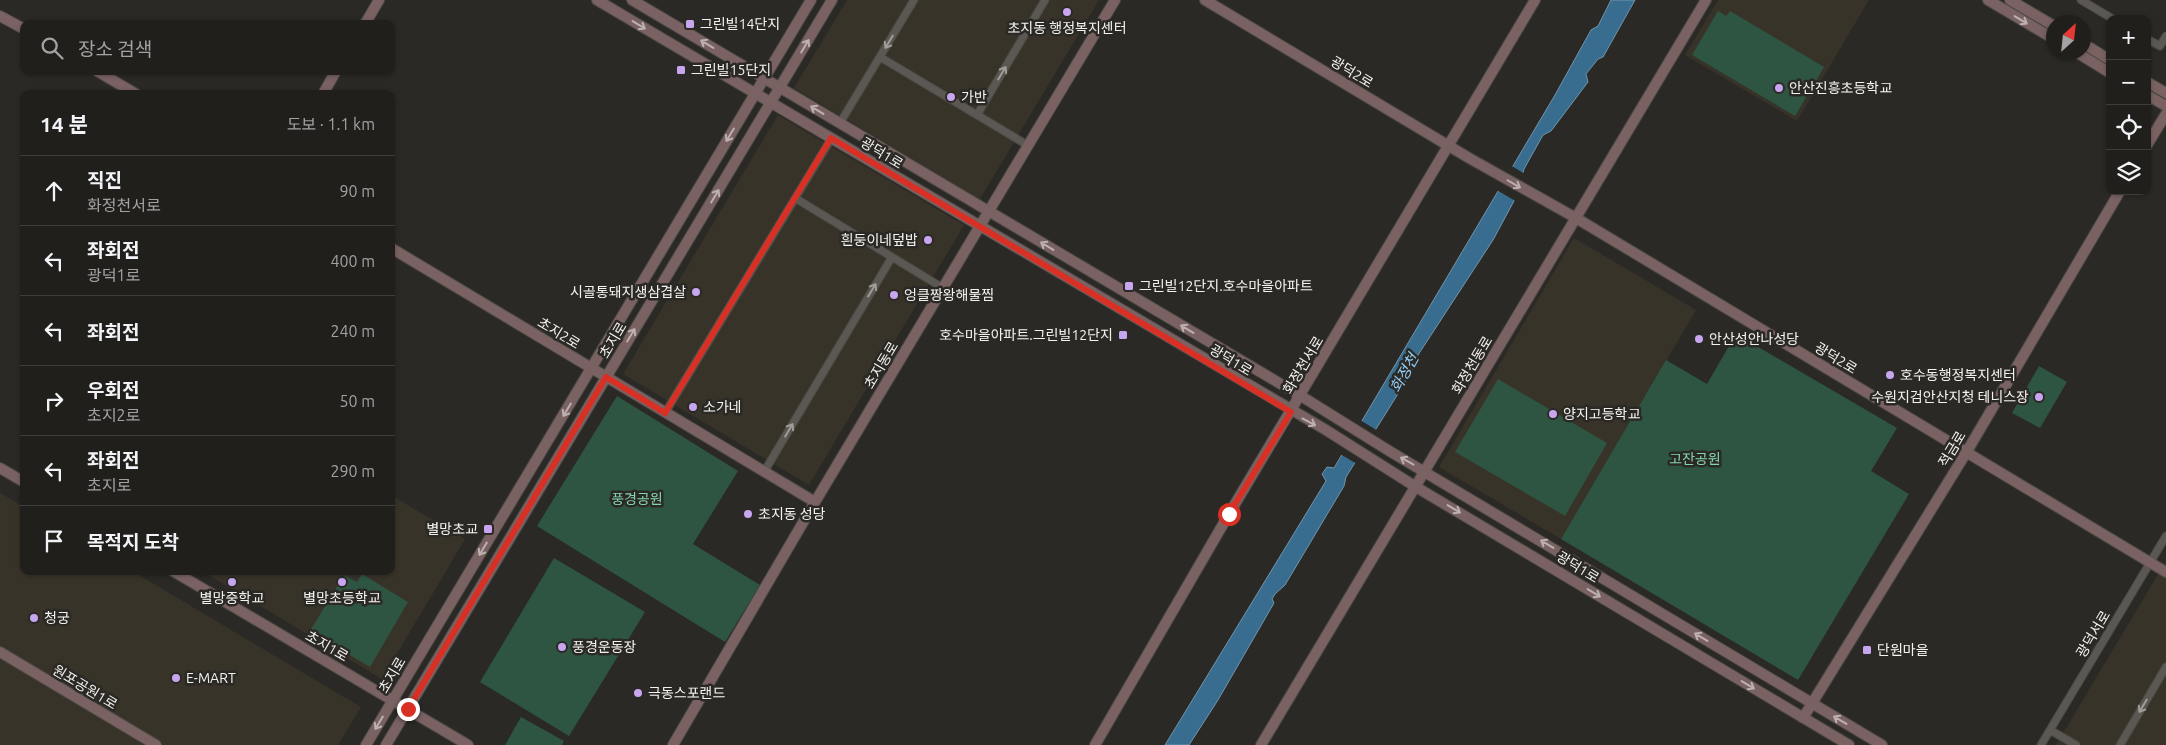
<!DOCTYPE html>
<html lang="ko">
<meta charset="utf-8">
<style>
:root{--surface:#201f1c;--page:#282725;--text:#f1f3f6;--muted:#a2a2a3;--line:#3d3d3b}
body{margin:0;font-family:Ubuntu,"Noto Sans KR",sans-serif;background:var(--page);color:var(--text)}
.controls{position:absolute;right:15px;top:15px;display:grid;overflow:hidden;border-radius:10px;box-shadow:0 1px 4px #0004}
.controls button{width:45px;height:45px;display:grid;place-items:center;padding:0;border:0;border-bottom:1px solid var(--line);background:var(--surface);color:var(--text);font:25px sans-serif}
.compass{position:absolute;left:2046px;top:15px;width:45px;height:45px;border-radius:50%;background:var(--surface);box-shadow:0 1px 4px #0004;rotate:27deg}
.stop{position:absolute;width:15px;height:15px;margin:-11px;border:4px solid #d93025;border-radius:50%;background:#fff}
.stop.end{background:#d93025;border-color:#fff;box-shadow:0 1px 5px #0008}
.list{margin:0;padding:0;list-style:none}
h2{display:flex;justify-content:space-between;align-items:center;height:65px;margin:0;padding:0 20px;font-size:21px}
h2 small{font-size:16px;font-weight:400;color:var(--muted)}
.list li{display:grid;grid-template-columns:32px 1fr auto;gap:15px;align-items:center;box-sizing:border-box;height:70px;padding:0 20px;border-top:1px solid var(--line)}
.list b{display:block;font-size:19px;white-space:nowrap}
.list p{margin:0;font-size:16px;white-space:nowrap;color:var(--muted)}
.list em{font-size:16px;font-style:normal;color:var(--muted)}
.icon{flex:none;width:28px;height:28px;fill:none;stroke:currentColor;stroke-width:2;stroke-linecap:round;stroke-linejoin:round}
.map{position:relative;flex:none;width:2166px;height:745px;overflow:hidden}
.search{position:absolute;background:var(--surface);box-shadow:0 1px 4px #0004;left:20px;top:20px;width:375px;height:55px;display:flex;align-items:center;gap:12px;box-sizing:border-box;padding:0 18px;border-radius:10px;color:var(--muted);font-size:19px}
.panel{position:absolute;background:var(--surface);box-shadow:0 1px 4px #0004;left:20px;top:90px;width:375px;height:485px;border-radius:10px}
.map>svg:first-child{display:block}
</style>
<div class="map">
<svg width="2166" height="745" viewBox="0 0 2166 745">
<rect width="100%" height="100%" fill="#2b2925"/>
<path fill="#383329" d="M847 0H1099L980 199 794 88Z
M1718 0H1869L1797 121 1685 55Z
M778 115 964 225 809 485 623 374Z
M1574 238 1696 310 1561 539 1439 467Z
M0 493 24 507V571H132L361 707 338 745H0Z
M391 495 465 539 382 679 202 571H391Z
M2166 561V745H2056Z"/>
<path fill="#2d5541" d="M1718 11 1726 16 1730 11 1824 67 1795 116 1692 55Z
M1736 334 1897 428 1871 471 1909 494 1798 680 1561 539 1666 360 1707 384Z
M2039 366 2067 382 2040 428 2012 413Z
M1498 379 1607 443 1565 516 1455 452Z
M617 396 738 471 693 544 760 585 725 642 537 526Z
M554 558 645 612 569 736 480 682Z
M362 574 408 602 370 667 310 631 344 575 357 582Z
M521 717 564 741 562 745H505Z"/>
<path fill="#386d8f" stroke="#7095ac" d="M1611 0H1635L1603 57 1598 59 1586 74 1588 82 1551 131 1543 135 1524 169 1514 201 1493 240 1418 355 1411 373 1346 477 1344 486 1285 585 1275 594 1272 599 1274 603 1218 700 1189 745H1165L1326 481 1322 474 1327 467 1334 468 1555 95 1591 30 1598 26Z"/>
<path fill="#2b2925" d="M1510 165 1525 174 1517 202 1495 189Z
M1360 420 1378 431 1357 464 1340 454Z"/>
<g fill="none" stroke-linecap="round" stroke-linejoin="round">
<g stroke="#4a4844" stroke-width="9">
<path id="street" d="M2081 0 2113 19
M2147 39 2160 46 2166 36
M880 57 1029 146
M977 115 1045 0
M840 123 914 0
M795 198 943 288
M665 413 831 139
M764 472 892 257
M2050 730 2076 745
M2041 745 2166 536
M2120 745 2166 667"/>
</g>
<g stroke="#4a4844" stroke-width="12">
<path id="secondary" d="M597 0 1326 430 1416 487 1849 745
M632 0 1301 396 1391 452 1882 745
M1205 0 1469 158 1576 218 2166 572
M1988 0 2054 39
M2010 0 2054 26
M0 16 24 29
M365 24 379 0
M2084 44 2110 60
M2076 52 2110 73
M97 71 136 94
M2147 82 2166 93
M323 94 336 71
M2147 95 2166 106
M2147 145 2166 114
M391 248 815 502
M0 468 24 482
M173 571 468 745
M0 652 156 745
M1803 718 1966 453 2120 191
M366 745 811 0
M386 745 832 0
M673 745 815 502 1115 0
M1095 745 1229 514 1535 0
M1261 745 1706 0"/>
</g>
<use href="#street" stroke="#5b5853" stroke-width="7"/>
<use href="#secondary" stroke="#7a6263" stroke-width="10"/>
</g>
<defs><path id="oneway-shaft" d="M-6 0H5M1.5-3L5.5 0L1.5 3" fill="none" stroke-width="1.6" stroke-linecap="round" stroke-linejoin="round" transform="scale(1.25)"/></defs>
<g stroke="#bdb1b0">
<use href="#oneway-shaft" transform="translate(2021 20) rotate(31)"/>
<use href="#oneway-shaft" transform="translate(639 25) rotate(31)"/>
<use href="#oneway-shaft" transform="translate(707 44) rotate(-149)"/>
<use href="#oneway-shaft" transform="translate(805 46) rotate(-59)"/>
<use href="#oneway-shaft" transform="translate(817 110) rotate(-149)"/>
<use href="#oneway-shaft" transform="translate(730 135) rotate(121)"/>
<use href="#oneway-shaft" transform="translate(1514 184) rotate(30)"/>
<use href="#oneway-shaft" transform="translate(715 196) rotate(-59)"/>
<use href="#oneway-shaft" transform="translate(1047 246) rotate(-149)"/>
<use href="#oneway-shaft" transform="translate(1187 329) rotate(-149)"/>
<use href="#oneway-shaft" transform="translate(631 335) rotate(-59)"/>
<use href="#oneway-shaft" transform="translate(567 410) rotate(121)"/>
<use href="#oneway-shaft" transform="translate(1309 422) rotate(28)"/>
<use href="#oneway-shaft" transform="translate(1407 461) rotate(-151)"/>
<use href="#oneway-shaft" transform="translate(1454 509) rotate(31)"/>
<use href="#oneway-shaft" transform="translate(1547 544) rotate(-149)"/>
<use href="#oneway-shaft" transform="translate(483 549) rotate(121)"/>
<use href="#oneway-shaft" transform="translate(1594 593) rotate(31)"/>
<use href="#oneway-shaft" transform="translate(1701 637) rotate(-149)"/>
<use href="#oneway-shaft" transform="translate(1748 685) rotate(31)"/>
<use href="#oneway-shaft" transform="translate(1840 720) rotate(-149)"/>
<use href="#oneway-shaft" transform="translate(379 723) rotate(121)"/>
</g>
<g stroke="#a09d99">
<use href="#oneway-shaft" transform="translate(889 42) rotate(121)"/>
<use href="#oneway-shaft" transform="translate(1002 73) rotate(-59)"/>
<use href="#oneway-shaft" transform="translate(872 290) rotate(-59)"/>
<use href="#oneway-shaft" transform="translate(789 430) rotate(-59)"/>
<use href="#oneway-shaft" transform="translate(2143 706) rotate(121)"/>
</g>
<g fill="none" stroke-linecap="round" stroke-linejoin="round">
<path stroke="#d93025" stroke-width="6" d="M408 709 606 377 665 413 831 138 1291 412 1229 514"/>
</g>
<g fill="#c7a6ef" stroke="#2b2925" stroke-width="2">
<circle cx="1067" cy="12" r="5"/>
<rect x="685" y="19" width="10" height="10" rx="2.5"/>
<rect x="676" y="65" width="10" height="10" rx="2.5"/>
<circle cx="1779" cy="88" r="5"/>
<circle cx="951" cy="97" r="5"/>
<circle cx="928" cy="240" r="5"/>
<rect x="1124" y="281" width="10" height="10" rx="2.5"/>
<circle cx="696" cy="292" r="5"/>
<circle cx="894" cy="295" r="5"/>
<rect x="1118" y="330" width="10" height="10" rx="2.5"/>
<circle cx="1699" cy="339" r="5"/>
<circle cx="1890" cy="375" r="5"/>
<circle cx="2039" cy="397" r="5"/>
<circle cx="693" cy="407" r="5"/>
<circle cx="1553" cy="414" r="5"/>
<circle cx="748" cy="514" r="5"/>
<rect x="483" y="524" width="10" height="10" rx="2.5"/>
<circle cx="232" cy="582" r="5"/>
<circle cx="342" cy="582" r="5"/>
<circle cx="34" cy="618" r="5"/>
<circle cx="562" cy="647" r="5"/>
<rect x="1862" y="645" width="10" height="10" rx="2.5"/>
<circle cx="176" cy="678" r="5"/>
<circle cx="638" cy="693" r="5"/>
</g>
<g text-anchor="middle" dominant-baseline="central" stroke-width="5" stroke-linejoin="round" paint-order="stroke">
<g font-size="14" fill="#f4f2ef" stroke="#2b2925" text-anchor="start">
<text x="700" y="24">그린빌14단지</text>
<text x="1067" y="28" text-anchor="middle">초지동 행정복지센터</text>
<text x="691" y="70">그린빌15단지</text>
<text x="1789" y="88">안산진흥초등학교</text>
<text x="961" y="97">가반</text>
<text x="918" y="240" text-anchor="end">흰둥이네덮밥</text>
<text x="1139" y="286">그린빌12단지.호수마을아파트</text>
<text x="686" y="292" text-anchor="end">시골통돼지생삼겹살</text>
<text x="904" y="295">엉클짱왕해물찜</text>
<text x="1113" y="335" text-anchor="end">호수마을아파트.그린빌12단지</text>
<text x="1709" y="339">안산성안나성당</text>
<text x="1900" y="375">호수동행정복지센터</text>
<text x="2029" y="397" text-anchor="end">수원지검안산지청 테니스장</text>
<text x="703" y="407">소가네</text>
<text x="1563" y="414">양지고등학교</text>
<text x="758" y="514">초지동 성당</text>
<text x="478" y="529" text-anchor="end">별망초교</text>
<text x="232" y="598" text-anchor="middle">별망중학교</text>
<text x="342" y="598" text-anchor="middle">별망초등학교</text>
<text x="44" y="618">청궁</text>
<text x="572" y="647">풍경운동장</text>
<text x="1877" y="650">단원마을</text>
<text x="186" y="678">E-MART</text>
<text x="648" y="693">극동스포랜드</text>
</g>
<g font-size="14" fill="#f4f2ef" stroke="#2b2925">
<text transform="translate(1352 72) rotate(31)">광덕2로</text>
<text transform="translate(882 153) rotate(31)">광덕1로</text>
<text transform="translate(559 333) rotate(31)">초지2로</text>
<text transform="translate(613 340) rotate(-59)">초지로</text>
<text transform="translate(1836 358) rotate(31)">광덕2로</text>
<text transform="translate(1231 360) rotate(31)">광덕1로</text>
<text transform="translate(881 365) rotate(-59)">초지동로</text>
<text transform="translate(1303 365) rotate(-59)">화정천서로</text>
<text transform="translate(1472 365) rotate(-59)">화정천동로</text>
<text transform="translate(1952 449) rotate(-59)">적금로</text>
<text transform="translate(1578 567) rotate(31)">광덕1로</text>
<text transform="translate(2093 634) rotate(-59)">광덕서로</text>
<text transform="translate(327 646) rotate(30)">초지1로</text>
<text transform="translate(392 675) rotate(-59)">초지로</text>
<text transform="translate(85 687) rotate(31)">원포공원1로</text>
</g>
<g font-size="14" fill="#80d8aa" stroke="#2b2925">
<text x="1695" y="459">고잔공원</text>
<text x="637" y="499">풍경공원</text>
</g>
<g font-size="15" font-style="italic" fill="#92cff9" stroke="#2b2925">
<text transform="translate(1404 373) rotate(-61)">화정천</text>
</g>
</g>
</svg>
<div class="controls">
<button>+</button>
<button>−</button>
<button><svg class="icon" aria-label="locate" viewBox="0 0 24 24"><circle cx="12" cy="12" r="6"/><path d="M12 2v4M12 18v4M2 12h4M18 12h4"/></svg></button>
<button><svg class="icon" aria-label="layers" viewBox="0 0 24 24"><path d="M12 4l9 5-9 5-9-5zM3 14l9 5 9-5"/></svg></button>
</div>
<svg class="compass" viewBox="-18 -18 36 36"><path d="M0-13l5 13h-10z" fill="#e53935"/><path d="M0 13l5-13h-10z" fill="#a2a2a3"/></svg>
<div class="stop" style="left:1229px;top:514px"></div>
<div class="stop end" style="left:408px;top:709px"></div>
<div class="search"><svg class="icon" aria-label="search" viewBox="0 0 24 24"><circle cx="10" cy="10" r="6"/><path d="M15 15l6 6"/></svg>장소 검색</div>
<section class="panel">
<h2>14 분<small>도보 · 1.1 km</small></h2>
<ul class="list">
<li><svg class="icon" aria-label="ahead" viewBox="0 0 24 24"><path d="M12 20V5M6 11l6-6 6 6"/></svg><div><b>직진</b><p>화정천서로</p></div><em>90 m</em></li>
<li><svg class="icon" aria-label="left" viewBox="0 0 24 24"><path d="M17 20v-9H6M10 6l-5 5 5 5"/></svg><div><b>좌회전</b><p>광덕1로</p></div><em>400 m</em></li>
<li><svg class="icon" aria-label="left" viewBox="0 0 24 24"><path d="M17 20v-9H6M10 6l-5 5 5 5"/></svg><div><b>좌회전</b></div><em>240 m</em></li>
<li><svg class="icon" aria-label="right" viewBox="0 0 24 24"><path d="M7 20v-9h11M14 6l5 5-5 5"/></svg><div><b>우회전</b><p>초지2로</p></div><em>50 m</em></li>
<li><svg class="icon" aria-label="left" viewBox="0 0 24 24"><path d="M17 20v-9H6M10 6l-5 5 5 5"/></svg><div><b>좌회전</b><p>초지로</p></div><em>290 m</em></li>
<li><svg class="icon" aria-label="arrive" viewBox="0 0 24 24"><path d="M6 21V4h12l-3 4 3 4H6"/></svg><div><b>목적지 도착</b></div></li>
</ul>
</section>
</div>
